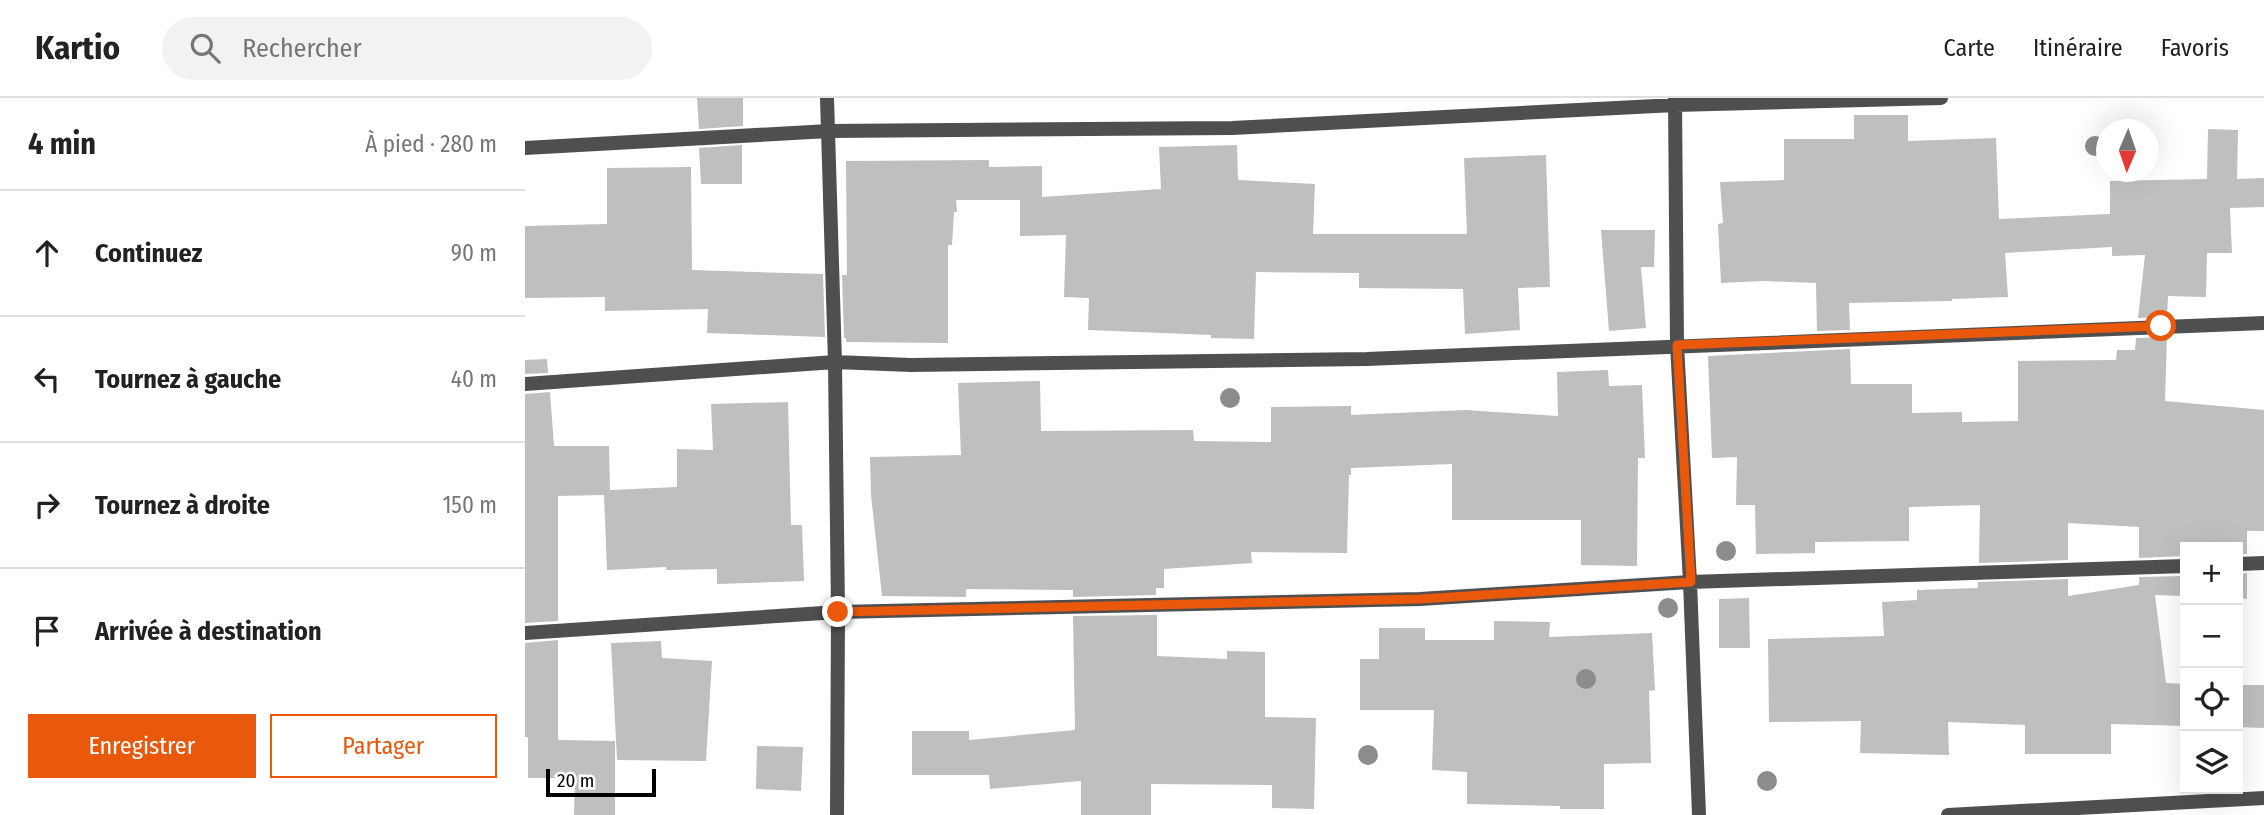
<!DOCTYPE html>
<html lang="fr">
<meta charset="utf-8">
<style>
:root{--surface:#fff;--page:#f2f2f2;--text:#222;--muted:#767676;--line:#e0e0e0;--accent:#ea580c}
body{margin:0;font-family:"Fira Sans Condensed",sans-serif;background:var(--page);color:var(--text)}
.controls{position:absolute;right:21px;bottom:21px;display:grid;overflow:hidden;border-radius:0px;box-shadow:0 7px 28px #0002}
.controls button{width:63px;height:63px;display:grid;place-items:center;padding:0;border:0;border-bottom:2px solid var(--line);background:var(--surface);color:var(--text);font:35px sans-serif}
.compass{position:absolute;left:1571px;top:21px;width:63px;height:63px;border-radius:50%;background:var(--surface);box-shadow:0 7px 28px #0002;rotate:182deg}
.scale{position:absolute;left:21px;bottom:18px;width:110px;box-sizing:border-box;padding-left:7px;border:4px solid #000;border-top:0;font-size:19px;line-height:24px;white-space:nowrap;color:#000;-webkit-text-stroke:5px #fff;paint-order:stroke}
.stop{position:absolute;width:21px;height:21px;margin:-16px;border:5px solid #ea580c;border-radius:50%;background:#fff}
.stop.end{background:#ea580c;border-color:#fff;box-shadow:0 2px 7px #0008}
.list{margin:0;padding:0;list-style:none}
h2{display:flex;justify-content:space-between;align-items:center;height:91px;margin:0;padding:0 28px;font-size:30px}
h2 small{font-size:23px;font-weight:400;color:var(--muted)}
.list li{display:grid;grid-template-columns:46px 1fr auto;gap:21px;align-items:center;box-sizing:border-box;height:126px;padding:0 28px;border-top:2px solid var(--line)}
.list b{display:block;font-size:26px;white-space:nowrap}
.list em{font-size:23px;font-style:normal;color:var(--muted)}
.actions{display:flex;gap:14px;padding:21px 28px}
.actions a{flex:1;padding:16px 0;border:2px solid var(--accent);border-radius:0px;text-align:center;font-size:24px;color:var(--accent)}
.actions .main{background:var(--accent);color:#fff}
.icon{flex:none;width:38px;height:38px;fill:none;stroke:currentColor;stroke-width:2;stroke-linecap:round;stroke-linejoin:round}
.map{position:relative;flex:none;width:1739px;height:717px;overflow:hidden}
header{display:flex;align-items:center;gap:42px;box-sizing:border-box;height:98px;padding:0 35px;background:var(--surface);border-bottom:2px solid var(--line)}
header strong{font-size:33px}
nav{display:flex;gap:38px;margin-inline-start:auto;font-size:24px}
.search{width:490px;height:63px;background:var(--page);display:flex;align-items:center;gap:18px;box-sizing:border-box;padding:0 24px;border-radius:38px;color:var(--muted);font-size:26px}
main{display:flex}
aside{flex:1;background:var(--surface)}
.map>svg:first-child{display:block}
</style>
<header>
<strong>Kartio</strong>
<div class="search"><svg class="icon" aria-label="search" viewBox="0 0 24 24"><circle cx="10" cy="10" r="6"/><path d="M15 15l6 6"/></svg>Rechercher</div>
<nav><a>Carte</a><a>Itinéraire</a><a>Favoris</a></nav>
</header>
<main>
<aside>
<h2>4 min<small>À pied · 280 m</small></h2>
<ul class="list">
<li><svg class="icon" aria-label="ahead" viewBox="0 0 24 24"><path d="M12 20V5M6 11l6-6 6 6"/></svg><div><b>Continuez</b></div><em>90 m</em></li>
<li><svg class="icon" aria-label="left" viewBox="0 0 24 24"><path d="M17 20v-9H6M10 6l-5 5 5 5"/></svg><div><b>Tournez à gauche</b></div><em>40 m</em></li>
<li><svg class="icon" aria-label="right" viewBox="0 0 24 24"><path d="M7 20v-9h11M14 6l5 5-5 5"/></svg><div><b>Tournez à droite</b></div><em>150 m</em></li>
<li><svg class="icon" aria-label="arrive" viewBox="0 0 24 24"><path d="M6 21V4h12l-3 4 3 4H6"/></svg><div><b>Arrivée à destination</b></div></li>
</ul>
<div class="actions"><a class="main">Enregistrer</a><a>Partager</a></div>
</aside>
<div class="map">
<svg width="1739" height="717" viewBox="0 0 1739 717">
<rect width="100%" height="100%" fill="#fff"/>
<path fill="#bfbfbf" d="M172 0H218V28L174 31Z
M1329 17H1383V43L1471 40 1474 121 1585 116V83L1682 81 1683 31 1713 32 1712 81 1739 80V109L1705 110 1707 155H1682L1681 199 1643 198 1642 219 1613 220 1620 157 1587 158V149L1480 155 1483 199 1427 201V203L1324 205 1325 232 1292 233 1291 185 1238 183 1196 185 1193 126 1198 125 1195 84 1259 82V41H1329Z
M217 47V86H176L174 50Z
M712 47 713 82 790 86 788 136H942L939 60 1021 57 1025 189 993 190 995 232 940 236 938 191 834 190V175L731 174 729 241 686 240V237L563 232 564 200 539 199 541 137 495 138V102H431L432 114H429L427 147H423V245L321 244V240H319L317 177H322L321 63 464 62V69L517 68V99L636 91 634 49Z
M166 69 167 172 298 176 300 239 182 235 183 211 80 213V199L0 200V128L82 126V70Z
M1076 132H1130L1129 169H1116L1121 230 1084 233Z
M1642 239 1640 303 1739 312V433H1722V456H1713V449H1660V458L1614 460V429L1543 425V462L1454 465 1455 407 1384 409V443L1290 444V455L1231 456 1230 407H1211L1212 359 1187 360 1183 258 1325 251 1326 286H1387V315L1437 314V324L1493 323V263L1591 262 1592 252H1610L1611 240Z
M22 261 23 275 0 276V262Z
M1083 272 1084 288 1117 287 1120 360H1113L1112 468 1056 467V422H927V366L826 370V377H824L822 455 726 454 727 465 639 471V490H631V497L548 499V492L441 491V499L357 498 346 397 345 359 436 357 433 285 515 283 516 333 668 332 669 343 746 344V309L826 308V317L940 312 1033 318 1032 274Z
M25 294 29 348H84L85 392 152 389V351L188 352 186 306 263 304 266 427H277L279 483 192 486V471L141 472V469L82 472 79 397 33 398V523L0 525V296Z
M1722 475V501L1713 500V476Z
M1660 478V498L1630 497 1641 585 1660 586V628L1586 626V656H1500V627L1423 624 1424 657 1335 655 1336 623 1244 624 1243 541 1359 538 1357 504 1392 502V492L1453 490V484L1543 481V498L1614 487V479Z
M1224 500 1225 550H1194V501Z
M632 517V558L702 561V553L740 554V619L791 620 789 711 747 710V687L626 686V717H556V683L465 691 464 677H387V633H444V642L550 632 548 518Z
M969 523 1025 524 1024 539 1127 535 1130 592 1124 593 1126 665 1079 666V711H1035V708L942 706V674L907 672 909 612H835V561H854V530H900V542H969Z
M33 542V642L90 643V717H49L50 680H3V639H0V545Z
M136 543 137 560 187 563 181 663 92 662 86 545Z
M1713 587H1739V630L1713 629Z
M232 648 278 649 276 693 231 691Z"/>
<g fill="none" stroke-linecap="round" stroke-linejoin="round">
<path stroke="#4f4f4f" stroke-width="14" d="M302 0 310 264 313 514 312 717
M1150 0 1152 247 1165 484 1174 717
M0 50 304 33 707 30 1150 7 1416 0
M0 286 310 264 386 267 842 261 1739 225
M1713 466 1739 465
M0 535 313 514 895 501 1165 484 1660 468
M1423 717 1739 700"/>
</g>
<g fill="#8c8c8c">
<circle cx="1570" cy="48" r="10"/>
<circle cx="705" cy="300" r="10"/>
<circle cx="1201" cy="453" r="10"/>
<circle cx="1143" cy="510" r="10"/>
<circle cx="1061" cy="581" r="10"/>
<circle cx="843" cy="657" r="10"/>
<circle cx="1242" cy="683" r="10"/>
</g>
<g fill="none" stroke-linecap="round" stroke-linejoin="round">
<path stroke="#ea580c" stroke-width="9" d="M313 514 895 501 1166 484 1152 247 1636 228"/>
</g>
</svg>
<div class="controls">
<button>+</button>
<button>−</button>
<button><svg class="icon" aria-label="locate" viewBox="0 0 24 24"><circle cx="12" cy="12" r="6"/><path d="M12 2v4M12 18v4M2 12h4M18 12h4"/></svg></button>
<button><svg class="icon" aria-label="layers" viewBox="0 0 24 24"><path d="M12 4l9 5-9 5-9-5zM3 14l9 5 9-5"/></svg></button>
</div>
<svg class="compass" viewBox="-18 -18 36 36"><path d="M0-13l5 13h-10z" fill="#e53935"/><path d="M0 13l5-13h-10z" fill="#767676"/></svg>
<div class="scale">20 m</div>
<div class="stop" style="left:1636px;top:228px"></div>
<div class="stop end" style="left:313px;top:514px"></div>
</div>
</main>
